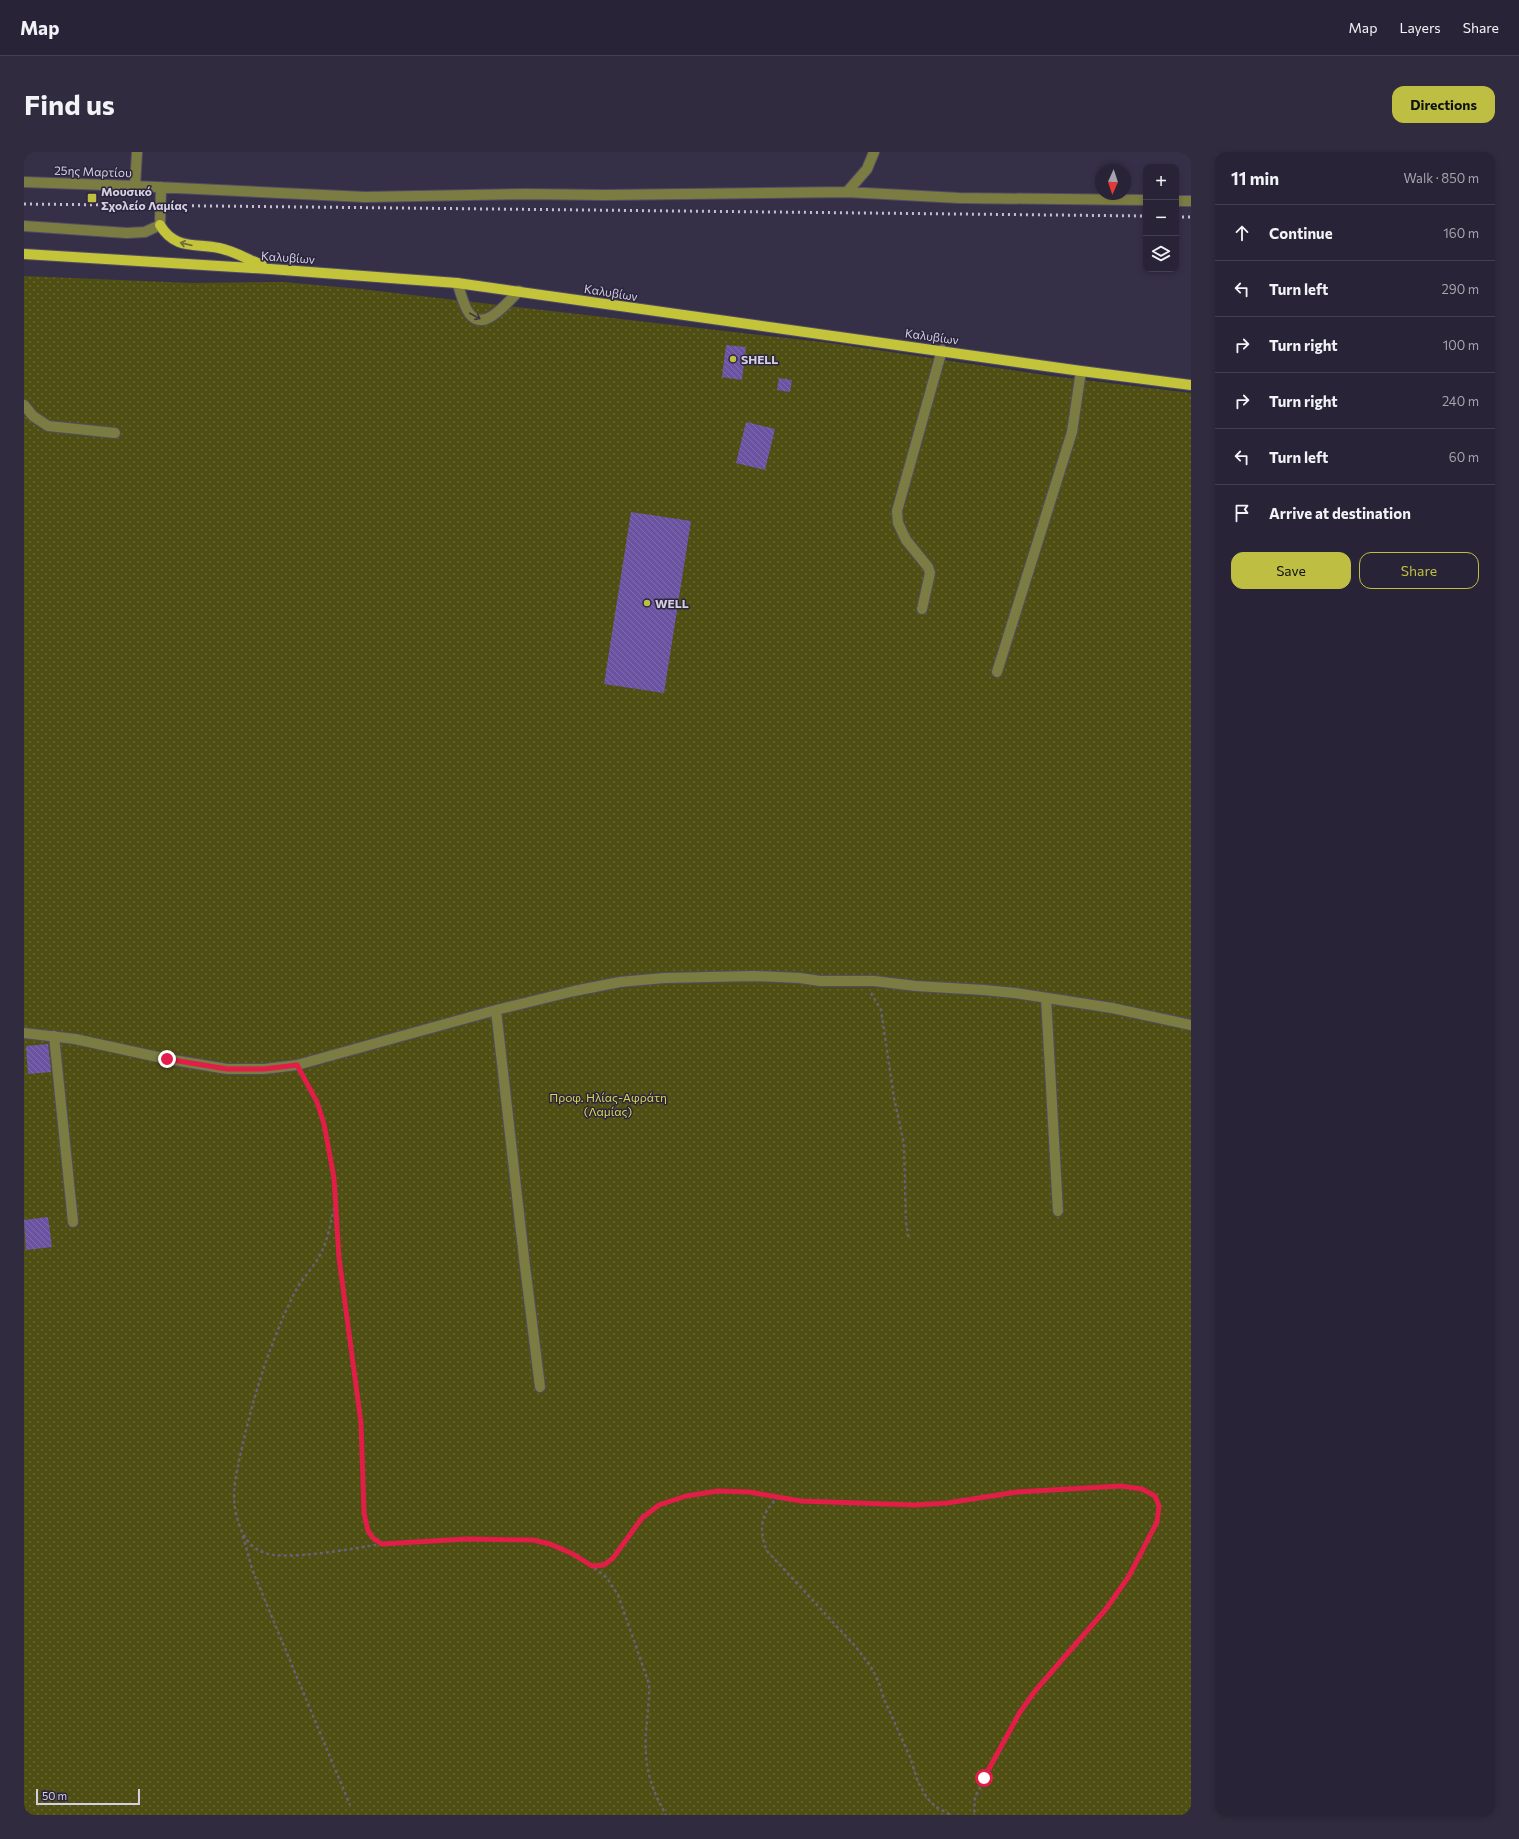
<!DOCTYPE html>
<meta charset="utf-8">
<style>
:root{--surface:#282336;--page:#302b3e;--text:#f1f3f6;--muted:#a5a4ad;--line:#444051;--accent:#bebf42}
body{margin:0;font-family:Commissioner,sans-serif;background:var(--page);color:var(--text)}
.controls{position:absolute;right:12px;top:12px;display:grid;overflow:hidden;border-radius:8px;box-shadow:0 2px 6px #0003}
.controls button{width:36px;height:36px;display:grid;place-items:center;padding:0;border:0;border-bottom:1px solid var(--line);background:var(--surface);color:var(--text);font:20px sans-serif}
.compass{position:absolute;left:1071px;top:12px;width:36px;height:36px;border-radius:50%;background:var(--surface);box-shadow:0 2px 6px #0003;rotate:183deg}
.scale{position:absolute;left:12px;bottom:10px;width:104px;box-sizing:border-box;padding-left:4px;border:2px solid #d4d0e1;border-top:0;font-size:11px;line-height:14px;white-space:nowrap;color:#d4d0e1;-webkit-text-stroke:3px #2c253e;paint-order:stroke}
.stop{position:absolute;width:12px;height:12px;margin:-9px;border:3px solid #e11d48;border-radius:50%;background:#fff}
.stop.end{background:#e11d48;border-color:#fff;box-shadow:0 1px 4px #0008}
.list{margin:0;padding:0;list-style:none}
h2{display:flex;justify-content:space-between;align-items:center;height:52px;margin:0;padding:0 16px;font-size:17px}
h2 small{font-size:13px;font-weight:400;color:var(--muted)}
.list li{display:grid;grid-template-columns:26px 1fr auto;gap:12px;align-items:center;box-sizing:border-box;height:56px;padding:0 16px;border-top:1px solid var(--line)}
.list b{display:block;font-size:15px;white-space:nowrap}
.list em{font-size:13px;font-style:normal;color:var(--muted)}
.actions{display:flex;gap:8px;padding:12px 16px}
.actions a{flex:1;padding:9px 0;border:1px solid var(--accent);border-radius:12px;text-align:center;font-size:14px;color:var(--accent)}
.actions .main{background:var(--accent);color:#111}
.icon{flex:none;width:22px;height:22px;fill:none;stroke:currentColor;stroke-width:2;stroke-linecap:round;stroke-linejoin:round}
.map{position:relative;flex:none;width:1167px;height:1663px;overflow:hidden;border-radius:12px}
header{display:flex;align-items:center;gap:24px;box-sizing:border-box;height:56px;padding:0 20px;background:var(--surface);border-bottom:1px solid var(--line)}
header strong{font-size:19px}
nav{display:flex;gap:22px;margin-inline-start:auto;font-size:14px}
.intro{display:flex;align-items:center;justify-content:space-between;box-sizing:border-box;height:96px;padding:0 24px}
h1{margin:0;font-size:28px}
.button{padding:10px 18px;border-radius:12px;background:var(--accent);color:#111;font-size:14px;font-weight:700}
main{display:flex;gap:24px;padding:0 24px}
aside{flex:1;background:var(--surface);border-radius:12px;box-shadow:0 2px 6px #0003}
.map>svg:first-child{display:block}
</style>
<header>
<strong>Map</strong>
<nav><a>Map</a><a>Layers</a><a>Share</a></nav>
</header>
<div class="intro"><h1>Find us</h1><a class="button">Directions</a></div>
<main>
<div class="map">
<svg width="1167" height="1663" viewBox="0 0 1167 1663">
<defs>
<pattern id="park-dots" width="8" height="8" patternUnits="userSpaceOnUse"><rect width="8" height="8" fill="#4f4f14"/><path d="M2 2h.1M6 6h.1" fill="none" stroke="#676736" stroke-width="1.8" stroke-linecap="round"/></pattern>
<pattern id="building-back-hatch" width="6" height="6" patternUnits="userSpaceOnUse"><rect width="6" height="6" fill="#6c53a1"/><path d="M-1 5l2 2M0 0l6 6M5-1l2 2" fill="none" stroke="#806bae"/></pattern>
</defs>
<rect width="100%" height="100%" fill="#362f48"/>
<path fill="url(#park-dots)" d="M0 124 167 131 260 130 336 137 806 191 1027 224 1167 241V1663H0Z"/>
<path fill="url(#building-back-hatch)" d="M702 193 722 195 718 228 698 225Z
M755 226 768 228 766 240 753 238Z
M722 270 751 277 741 318 712 311Z
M607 360 667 369 640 541 580 532Z
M24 892 27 920 4 922 2 894Z
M24 1065 28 1095 2 1098 0 1068Z"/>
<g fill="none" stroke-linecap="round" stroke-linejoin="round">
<g stroke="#524c64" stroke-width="12">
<path id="minor" d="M0 30 111 34 341 45 501 42 581 43 823 40 935 46 1122 48
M111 34 113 0
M823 40 843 17 850 0
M1152 49H1167
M0 74 103 81 121 80 136 73 137 35
M433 131C437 140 439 153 445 161 460 182 484 149 495 139
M0 253 9 264 24 274 91 281
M898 457 906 421 904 415 882 388 874 371 873 359 918 198
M973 520 1048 280 1057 219
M1022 846 1034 1059
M472 858 500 1106 516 1235
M0 881 51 887 143 907 203 917H240L273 913 472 858 550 839 596 830 640 826 731 824 776 826 796 829H850L892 834 960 838 991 841 1088 856 1167 873
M30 884 49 1070"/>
</g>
<g stroke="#524c64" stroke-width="12">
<path id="major" d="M136 73C151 98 171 91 195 96 210 99 225 108 238 113
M0 102 246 117 433 131 1057 219 1167 233"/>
</g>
<path stroke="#676177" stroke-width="2.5" stroke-dasharray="3 3" stroke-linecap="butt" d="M847 841 857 858 870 946 880 992 882 1071 885 1088
M279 923 293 950 300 972 310 1026 315 1106 337 1271 340 1361 344 1379 350 1387 359 1392 442 1387 509 1388 526 1392 549 1403 568 1414 583 1426 594 1443 625 1532C626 1555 620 1579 622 1602 623 1624 631 1644 642 1663
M310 1056C307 1069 305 1082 300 1094 294 1112 279 1124 271 1140 246 1190 229 1245 217 1300 213 1318 208 1338 211 1356 214 1375 222 1395 241 1401 264 1409 332 1396 358 1392
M755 1345C737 1359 734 1378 743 1399L832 1495 847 1515 855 1531 860 1547 886 1605 894 1630 903 1646 912 1655 927 1663
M219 1384 228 1417 326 1653
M569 1414 580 1413 589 1406 618 1366 635 1353 661 1344 694 1339 725 1340 777 1349 891 1353 923 1351 993 1340 1069 1335 1097 1334 1118 1337 1131 1344 1135 1354 1133 1370 1105 1424 1082 1457 1011 1539 996 1560 951 1645 950 1658 952 1663"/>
<use href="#minor" stroke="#7b7c41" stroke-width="10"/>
<use href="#major" stroke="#c3c439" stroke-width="10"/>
<path stroke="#c3bfd1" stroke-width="3" stroke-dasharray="2 4" stroke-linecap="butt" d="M0 52 1122 64
M1152 65H1167"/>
</g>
<defs><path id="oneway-shaft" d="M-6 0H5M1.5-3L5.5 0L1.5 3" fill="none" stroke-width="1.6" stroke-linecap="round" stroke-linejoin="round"/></defs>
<use stroke="#706d3c" href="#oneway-shaft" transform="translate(162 92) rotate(-167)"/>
<use stroke="#3c363f" href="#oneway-shaft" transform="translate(451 164) rotate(28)"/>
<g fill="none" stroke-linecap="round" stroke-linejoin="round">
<path stroke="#e11d48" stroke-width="5" d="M143 907 203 917H240L273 913 293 950 300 972 310 1026 315 1106 337 1271 340 1361 344 1379 350 1387 358 1392 442 1387 509 1388 526 1392 549 1402 568 1414 580 1413 589 1406 618 1366 635 1353 662 1344 694 1339 725 1340 777 1349 891 1353 923 1351 993 1340 1097 1334 1118 1337 1131 1344 1135 1354 1133 1370 1105 1424 1082 1457 1011 1539 996 1560 960 1626"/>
</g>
<g fill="#bebf42" stroke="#2c253e" stroke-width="1.5">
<rect x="63" y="41" width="10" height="10" rx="2"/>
<circle cx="709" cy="207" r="4"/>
<circle cx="623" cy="451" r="4"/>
</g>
<g text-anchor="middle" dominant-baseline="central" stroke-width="3" stroke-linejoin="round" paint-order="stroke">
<g font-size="12" fill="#d4d0e1" stroke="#2c253e">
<text transform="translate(69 19) rotate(2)">25ης Μαρτίου</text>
<text transform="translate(264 105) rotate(4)">Καλυβίων</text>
<text transform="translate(587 140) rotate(9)">Καλυβίων</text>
<text transform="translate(908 184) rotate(8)">Καλυβίων</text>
</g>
<g font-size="12" font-weight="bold" fill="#d4d0e1" stroke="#2c253e" text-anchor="start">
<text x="77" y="39">Μουσικό<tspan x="77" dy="14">Σχολείο Λαμίας</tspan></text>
<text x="717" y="207">SHELL</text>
<text x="631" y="451">WELL</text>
</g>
<g font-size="12" fill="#d5d653" stroke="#2c253e">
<text x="584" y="945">Προφ. Ηλίας-Αφράτη<tspan x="584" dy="14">(Λαμίας)</tspan></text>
</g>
</g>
</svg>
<div class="controls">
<button>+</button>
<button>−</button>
<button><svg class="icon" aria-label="layers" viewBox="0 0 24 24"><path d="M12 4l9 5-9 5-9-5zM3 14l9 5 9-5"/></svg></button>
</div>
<svg class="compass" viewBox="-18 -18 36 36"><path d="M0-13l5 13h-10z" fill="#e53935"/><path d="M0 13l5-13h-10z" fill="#a5a4ad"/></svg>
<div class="scale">50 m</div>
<div class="stop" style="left:960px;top:1626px"></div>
<div class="stop end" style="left:143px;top:907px"></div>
</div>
<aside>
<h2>11 min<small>Walk · 850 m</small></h2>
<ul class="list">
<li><svg class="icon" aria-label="ahead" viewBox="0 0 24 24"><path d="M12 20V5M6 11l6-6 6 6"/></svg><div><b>Continue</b></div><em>160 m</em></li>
<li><svg class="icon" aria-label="left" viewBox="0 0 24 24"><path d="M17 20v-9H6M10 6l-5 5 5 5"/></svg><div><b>Turn left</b></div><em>290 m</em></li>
<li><svg class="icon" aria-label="right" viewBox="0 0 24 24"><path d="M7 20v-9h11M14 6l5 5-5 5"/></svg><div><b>Turn right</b></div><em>100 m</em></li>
<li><svg class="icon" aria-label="right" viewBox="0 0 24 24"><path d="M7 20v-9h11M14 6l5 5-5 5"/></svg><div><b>Turn right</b></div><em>240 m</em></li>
<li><svg class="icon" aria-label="left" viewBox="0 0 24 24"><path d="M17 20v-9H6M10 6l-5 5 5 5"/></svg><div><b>Turn left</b></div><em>60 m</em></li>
<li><svg class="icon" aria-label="arrive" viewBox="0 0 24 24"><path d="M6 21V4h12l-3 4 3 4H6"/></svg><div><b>Arrive at destination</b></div></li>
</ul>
<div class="actions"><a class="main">Save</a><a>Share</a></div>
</aside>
</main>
